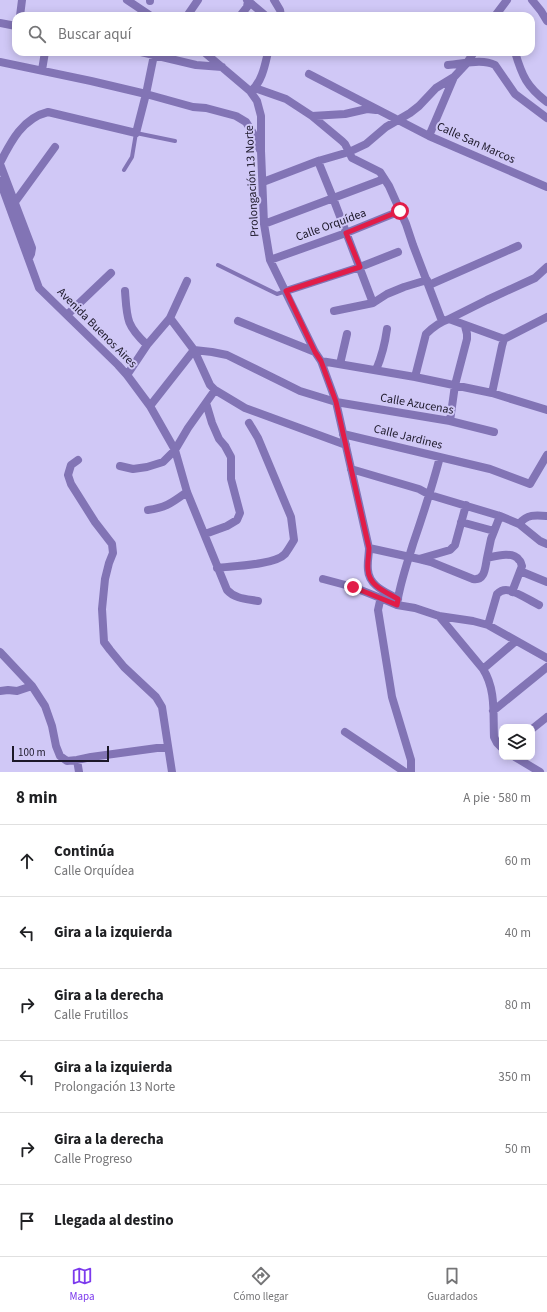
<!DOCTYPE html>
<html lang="es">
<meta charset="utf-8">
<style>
:root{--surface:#fff;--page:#f2f2f2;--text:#202124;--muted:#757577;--line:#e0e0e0;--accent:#7c3aed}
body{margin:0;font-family:"Source Sans 3",sans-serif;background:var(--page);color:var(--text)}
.controls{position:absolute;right:12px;bottom:12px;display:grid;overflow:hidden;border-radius:8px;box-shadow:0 2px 10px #0003}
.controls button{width:36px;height:36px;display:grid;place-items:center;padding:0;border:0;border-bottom:1px solid var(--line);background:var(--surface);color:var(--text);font:20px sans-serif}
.scale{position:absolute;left:12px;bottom:10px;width:97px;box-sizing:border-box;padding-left:4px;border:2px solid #1c1829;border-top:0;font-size:11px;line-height:14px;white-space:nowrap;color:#1c1829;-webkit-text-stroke:3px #d0c8f6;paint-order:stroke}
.stop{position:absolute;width:12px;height:12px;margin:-9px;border:3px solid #e11d48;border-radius:50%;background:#fff}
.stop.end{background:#e11d48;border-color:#fff;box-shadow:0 1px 4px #0008}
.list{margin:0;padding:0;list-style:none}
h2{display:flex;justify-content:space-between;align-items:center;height:52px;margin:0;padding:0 16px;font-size:17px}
h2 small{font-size:13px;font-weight:400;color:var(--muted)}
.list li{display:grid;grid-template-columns:26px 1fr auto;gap:12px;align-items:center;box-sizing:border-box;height:72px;padding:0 16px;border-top:1px solid var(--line)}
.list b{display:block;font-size:15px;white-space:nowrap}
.list p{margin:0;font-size:13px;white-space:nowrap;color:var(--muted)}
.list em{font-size:13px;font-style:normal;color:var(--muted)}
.icon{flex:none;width:22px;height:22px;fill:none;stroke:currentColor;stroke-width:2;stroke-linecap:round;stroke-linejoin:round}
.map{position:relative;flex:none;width:547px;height:772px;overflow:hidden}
.search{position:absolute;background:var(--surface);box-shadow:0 2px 10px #0003;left:12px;right:12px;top:12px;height:44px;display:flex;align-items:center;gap:10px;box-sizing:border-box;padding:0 14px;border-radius:12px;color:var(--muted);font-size:15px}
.sheet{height:484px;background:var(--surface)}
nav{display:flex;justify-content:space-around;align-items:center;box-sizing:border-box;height:56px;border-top:1px solid var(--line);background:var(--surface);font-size:11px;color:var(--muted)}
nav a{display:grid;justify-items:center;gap:2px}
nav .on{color:var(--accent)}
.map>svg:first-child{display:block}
</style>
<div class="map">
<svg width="547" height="772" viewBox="0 0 547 772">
<rect width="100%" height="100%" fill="#d0c8f6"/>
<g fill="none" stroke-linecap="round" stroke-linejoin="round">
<path stroke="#8274b5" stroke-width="4" d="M124 170 132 157 136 133 175 141
M218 265 277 294 286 291"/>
<path stroke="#8274b5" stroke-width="8" d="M127 0 151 16
M247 0 266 16
M274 0 280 10 281 16
M532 0 541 11 547 21
M150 1V0
M20 16 22 0
M187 16 198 0
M240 16 247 7 248 1
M495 16 507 0
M0 23 16 26
M141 52 196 65 222 67
M204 52 250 91 257 101 261 116V151L264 224 270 260 315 352 321 361 336 402 369 548C369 555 367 563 368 570 369 586 386 592 398 599
M515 52C522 76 527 87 547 102
M0 62 91 81 146 94 193 107 206 108 236 116 246 122 253 133 260 150
M448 65C463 64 482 58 495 65L515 94 547 118
M42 70 45 52
M309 74 429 136 547 187
M255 88 286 99 312 116 345 114 367 109 376 110
M251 91C262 82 265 65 268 52
M312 116 342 141 345 144 352 158 380 172 389 186 406 224 413 245 442 321
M429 136 454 77
M318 161 333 198 373 303
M0 163C11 141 23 118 48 112L136 133 146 94 154 55
M0 164 32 248 31 254 29 258
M0 181 39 288 118 365 127 375 150 406 175 450 187 492 227 590C235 599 247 599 258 601
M263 182 318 161 349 152 366 144 386 127 410 113 419 106 436 88 454 77 467 63 474 52
M13 202H15L55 147
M264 224 384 179
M270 260 346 233 400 211
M429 285 518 246
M125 291C127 319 126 325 147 345
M286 291 360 267 398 252
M334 311 373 303 387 294 404 287 427 280
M67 315 111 273
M170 318 194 350 210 385 215 390 245 408 346 445
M449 319 504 339
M238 321 315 352
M321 361 415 377 492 393 547 410
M340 364 347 334
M376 370C382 356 385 344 387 329
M127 375 147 345 170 318 187 281
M415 377 426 334C433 327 440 322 449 319L487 300 535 278 547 267
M492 393 502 346 504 339 547 317
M150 406 194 350 212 352 227 355 300 391 336 402 450 421 494 432
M450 421 455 385 467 339V334L465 326
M343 434 490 469 530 484 547 455
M78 460 71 465 68 475 71 484 95 522 112 544 113 553 109 563 105 579 102 609 104 642 110 650 124 667 156 697 162 707 172 772
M120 466 133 469 147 467 163 462 175 450 188 428 215 390
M351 469 419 489 430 495 500 516 519 524 540 541 547 544
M148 510C166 508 173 502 187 492
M461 522 494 531
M519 524C527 514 536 515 547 516
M205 534 227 526 237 520 240 513 231 479V457L225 446 219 439 212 423 206 403
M369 548 419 559 450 550 455 545 466 505
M487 558 491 539 500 516
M419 559 431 562 473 579C485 581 485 568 487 558 496 556 513 551 519 560 521 561 521 564 522 566L512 592
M217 568C232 566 275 565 285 554 288 550 291 545 294 540L291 517 258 438 249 423
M520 571 547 582
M323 579 353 587 383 599
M397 604C400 583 407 564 413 544 423 515 432 487 440 457
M439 616 483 669C496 689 493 714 494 737L497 743 502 748
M488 625 497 594C500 591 502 590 506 590 515 590 530 601 539 605
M0 652 32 686 45 706 52 726 56 746 60 756 67 761 77 760 91 757 157 748H168
M483 669 516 641
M0 691 8 690 17 691 32 686
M493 711 547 667
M532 729 547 717
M345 732 405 772
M515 757 540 772
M77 760 79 772
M411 772V760L392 697 378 610 380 601 383 599 397 605 415 608 439 616 473 621 488 625 547 658"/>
</g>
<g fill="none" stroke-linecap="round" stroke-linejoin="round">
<path stroke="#e11d48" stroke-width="5" d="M353 587 397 605 398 599C386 592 369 586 368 570 367 563 369 555 369 548L336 402 321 361 315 352 286 291 360 267 346 233 400 211"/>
</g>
<g text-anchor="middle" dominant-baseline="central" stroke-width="4" stroke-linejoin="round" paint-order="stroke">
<g font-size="12" fill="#1c1829" stroke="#d0c8f6">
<text transform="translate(476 143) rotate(24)">Calle San Marcos</text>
<text transform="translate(252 181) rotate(-93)">Prolongación 13 Norte</text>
<text transform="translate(331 225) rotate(-20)">Calle Orquídea</text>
<text transform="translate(97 328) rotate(45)">Avenida Buenos Aires</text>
<text transform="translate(417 404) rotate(10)">Calle Azucenas</text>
<text transform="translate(408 437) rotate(14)">Calle Jardines</text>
</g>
</g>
</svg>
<div class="controls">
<button><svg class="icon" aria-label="layers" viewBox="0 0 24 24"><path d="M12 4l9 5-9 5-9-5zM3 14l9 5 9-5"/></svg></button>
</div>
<div class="scale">100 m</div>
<div class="stop" style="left:400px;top:211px"></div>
<div class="stop end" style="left:353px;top:587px"></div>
<div class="search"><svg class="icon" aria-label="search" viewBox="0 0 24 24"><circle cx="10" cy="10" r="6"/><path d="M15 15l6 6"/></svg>Buscar aquí</div>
</div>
<section class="sheet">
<h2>8 min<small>A pie · 580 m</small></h2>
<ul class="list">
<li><svg class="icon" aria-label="ahead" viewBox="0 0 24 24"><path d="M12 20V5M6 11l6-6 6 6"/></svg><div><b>Continúa</b><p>Calle Orquídea</p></div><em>60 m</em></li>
<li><svg class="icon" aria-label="left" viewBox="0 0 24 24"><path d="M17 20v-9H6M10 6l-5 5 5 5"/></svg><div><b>Gira a la izquierda</b></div><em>40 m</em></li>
<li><svg class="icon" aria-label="right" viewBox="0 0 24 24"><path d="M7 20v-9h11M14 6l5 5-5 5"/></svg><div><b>Gira a la derecha</b><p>Calle Frutillos</p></div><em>80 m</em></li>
<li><svg class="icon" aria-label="left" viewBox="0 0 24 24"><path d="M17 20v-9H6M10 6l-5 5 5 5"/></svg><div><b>Gira a la izquierda</b><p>Prolongación 13 Norte</p></div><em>350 m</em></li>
<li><svg class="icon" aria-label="right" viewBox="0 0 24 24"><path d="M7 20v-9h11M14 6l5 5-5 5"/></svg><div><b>Gira a la derecha</b><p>Calle Progreso</p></div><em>50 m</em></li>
<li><svg class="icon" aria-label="arrive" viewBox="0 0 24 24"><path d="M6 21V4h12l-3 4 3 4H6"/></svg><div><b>Llegada al destino</b></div></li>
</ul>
</section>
<nav>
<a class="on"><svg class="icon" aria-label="map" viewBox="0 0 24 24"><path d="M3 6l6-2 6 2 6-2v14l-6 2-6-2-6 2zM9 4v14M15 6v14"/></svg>Mapa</a>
<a><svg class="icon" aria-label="directions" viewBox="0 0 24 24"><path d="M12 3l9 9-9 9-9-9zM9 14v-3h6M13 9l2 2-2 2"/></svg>Cómo llegar</a>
<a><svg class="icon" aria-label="saved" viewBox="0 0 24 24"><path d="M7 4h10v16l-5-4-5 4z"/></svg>Guardados</a>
</nav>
